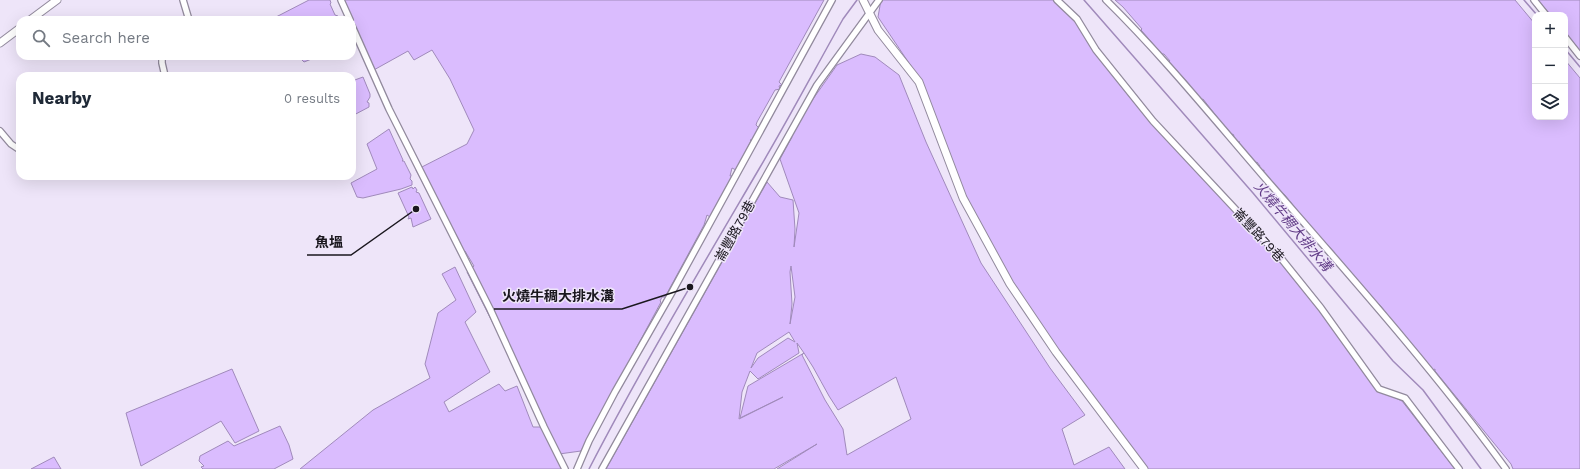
<!DOCTYPE html>
<meta charset="utf-8">
<style>
:root{--surface:#fff;--page:#f6f6f7;--text:#1f2937;--muted:#747a83;--line:#e0e1e3}
body{margin:0;font-family:"Work Sans","Noto Sans TC",sans-serif;background:var(--page);color:var(--text)}
.controls{position:absolute;right:12px;top:12px;display:grid;overflow:hidden;border-radius:8px;box-shadow:0 4px 16px #0002}
.controls button{width:36px;height:36px;display:grid;place-items:center;padding:0;border:0;border-bottom:1px solid var(--line);background:var(--surface);color:var(--text);font:20px sans-serif}
.list{margin:0;padding:0;list-style:none}
h2{display:flex;justify-content:space-between;align-items:center;height:52px;margin:0;padding:0 16px;font-size:17px}
h2 small{font-size:13px;font-weight:400;color:var(--muted)}
.icon{flex:none;width:22px;height:22px;fill:none;stroke:currentColor;stroke-width:2;stroke-linecap:round;stroke-linejoin:round}
.map{position:relative;flex:none;width:1580px;height:469px;overflow:hidden}
.search{position:absolute;background:var(--surface);box-shadow:0 4px 16px #0002;left:16px;top:16px;width:340px;height:44px;display:flex;align-items:center;gap:10px;box-sizing:border-box;padding:0 14px;border-radius:12px;color:var(--muted);font-size:15px}
.panel{position:absolute;background:var(--surface);box-shadow:0 4px 16px #0002;left:16px;top:72px;width:340px;height:108px;border-radius:12px}
.map>svg:first-child{display:block}
</style>
<div class="map">
<svg width="1580" height="469" viewBox="0 0 1580 469">
<rect width="100%" height="100%" fill="#eee5f9"/>
<path fill="#dabcfe" stroke="#a08abb" fill-rule="evenodd" d="M309 0H330L331 3 330 4 335 15 338 16 340 20H277L276 17Z
M340 0H824L779 82 782 85 779 86 780 89 775 90 757 122 756 125 759 128 753 139 750 140 751 141 736 170 732 168 730 176H732L710 217 707 215 704 225 665 297H662L660 301 661 302 581 451 559 454 467 272 474 266 465 251 464 252 459 245 461 243 458 241 459 240 453 229 448 231 416 170 467 144 474 130 450 79 432 50 414 60 408 51 372 71 352 28V20Z
M881 0H1053L1077 22 1095 53 1272 252 1312 301 1377 389 1402 401 1455 469H1143L1025 306 973 209 967 212 940 147 911 66 878 17Z
M1115 0H1515L1535 24V117H1565V60L1580 78V469H1513L1511 464 1435 371V369L1433 370 1382 312 1384 310 1379 304 1376 305 1367 294 1369 293H1367L1363 288H1365L1364 287H1361L1339 258 1333 254 1335 253 1327 244 1324 245 1285 195 1281 192 1280 193 1262 172 1264 171V170L1261 171 1257 166H1260L1257 162 1254 164 1253 159 1251 158 1238 143 1240 142H1236L1233 137 1234 136 1233 134 1231 135 1203 99 1201 100 1189 86 1190 85 1169 62 1170 61 1164 54H1162L1141 30 1142 29 1123 7Z
M1537 0H1580V53L1565 35V15H1551Z
M861 54 875 57 899 75 926 142 981 263 1050 368 1085 415 1062 429 1074 465 1109 447 1125 469H777L817 444 774 469H606L767 182 780 197 793 200 795 229 794 247 799 213 780 159 792 137 789 133 837 65ZM791 266 795 297 790 324 792 304 790 272ZM789 332 795 342 788 338 758 358 751 368 757 353ZM797 343 804 353 748 386 740 418 783 397 739 419 742 392 750 371 758 379 799 353ZM804 353C817 371 825 392 838 410L896 377 911 419 847 455 843 429 825 400 802 355Z
M298 56H319L304 62Z
M363 77 370 94V97L367 102 369 103V107L352 116V81Z
M389 129 403 160 402 161H404L411 175 410 179 412 181V185L401 189 363 198 357 197 351 183 377 169 367 144Z
M412 187 413 189 415 187 417 190 416 192 419 193 431 219 413 227 411 218 408 219 409 217 398 193Z
M455 267 476 312 465 322 490 372 444 402 449 412 499 384 505 391 517 386 533 427H544L566 469H300L373 410 430 378 425 364 438 313 456 300 442 274Z
M232 369 259 431 235 443 221 421 141 466 126 413Z
M280 426 289 445 293 459 274 469H203L201 467 204 466 199 461 200 456 228 441 234 446Z
M54 457 61 469H31Z"/>
<g fill="none" stroke-linecap="round" stroke-linejoin="round">
<path stroke="#a08abb" stroke-width="1.5" d="M1084 0 1253 193 1393 361 1423 390 1481 469
M1524 0 1537 15
M1565 49 1580 67
M589 469C642 367 701 268 759 169 788 120 815 69 843 19L857 0"/>
<g stroke="#928a9d" stroke-width="8">
<path id="street" d="M183 0 189 20
M341 0 350 20
M1057 0 1077 19 1096 50 1153 121 1280 257 1321 308 1379 389 1405 398 1459 469
M1106 0C1165 58 1217 123 1271 185 1352 278 1434 370 1506 469
M1534 0 1546 15
M352 26 389 109 490 309 544 427 565 469
M1565 37 1580 56
M162 56V63L165 76
M0 131 11 144 20 150
M577 469 589 441 615 392 671 294 832 0
M602 469 817 85 879 0"/>
</g>
<g stroke="#928a9d" stroke-width="9">
<path id="secondary" d="M863 0 878 30 919 82 963 198 1010 284 1056 352 1144 469
M30 20 57 0
M0 43 20 28"/>
</g>
<use href="#street" stroke="#fff" stroke-width="5.5"/>
<use href="#secondary" stroke="#fff" stroke-width="7"/>
</g>
<g text-anchor="middle" dominant-baseline="central" stroke-width="3" stroke-linejoin="round" paint-order="stroke">
<g font-size="13" fill="#1a171e" stroke="#eee5f9">
<text transform="translate(735 231) rotate(-61)">崙豐路79巷</text>
<text transform="translate(1259 235) rotate(47)">崙豐路79巷</text>
</g>
<g font-size="14" font-style="italic" fill="#603a86" stroke="#eee5f9">
<text transform="translate(1293 226) rotate(50)">火燒牛稠大排水溝</text>
</g>
</g>
<path fill="none" stroke="#1a171e" stroke-width="1.5" d="M416 209L351 255H307M690 287L622 309H494"/>
<g fill="#1a171e" stroke="#eee5f9" stroke-width="1.5">
<circle cx="416" cy="209" r="4"/>
<circle cx="690" cy="287" r="4"/>
</g>
<g font-size="14" text-anchor="middle" font-weight="bold" fill="#1a171e" stroke="#eee5f9" stroke-width="3" stroke-linejoin="round" paint-order="stroke">
<text x="329" y="247">魚塭</text>
<text x="558" y="301">火燒牛稠大排水溝</text>
</g>
</svg>
<div class="controls">
<button>+</button>
<button>−</button>
<button><svg class="icon" aria-label="layers" viewBox="0 0 24 24"><path d="M12 4l9 5-9 5-9-5zM3 14l9 5 9-5"/></svg></button>
</div>
<div class="search"><svg class="icon" aria-label="search" viewBox="0 0 24 24"><circle cx="10" cy="10" r="6"/><path d="M15 15l6 6"/></svg>Search here</div>
<section class="panel">
<h2>Nearby<small>0 results</small></h2>
<ul class="list">
</ul>
</section>
</div>
